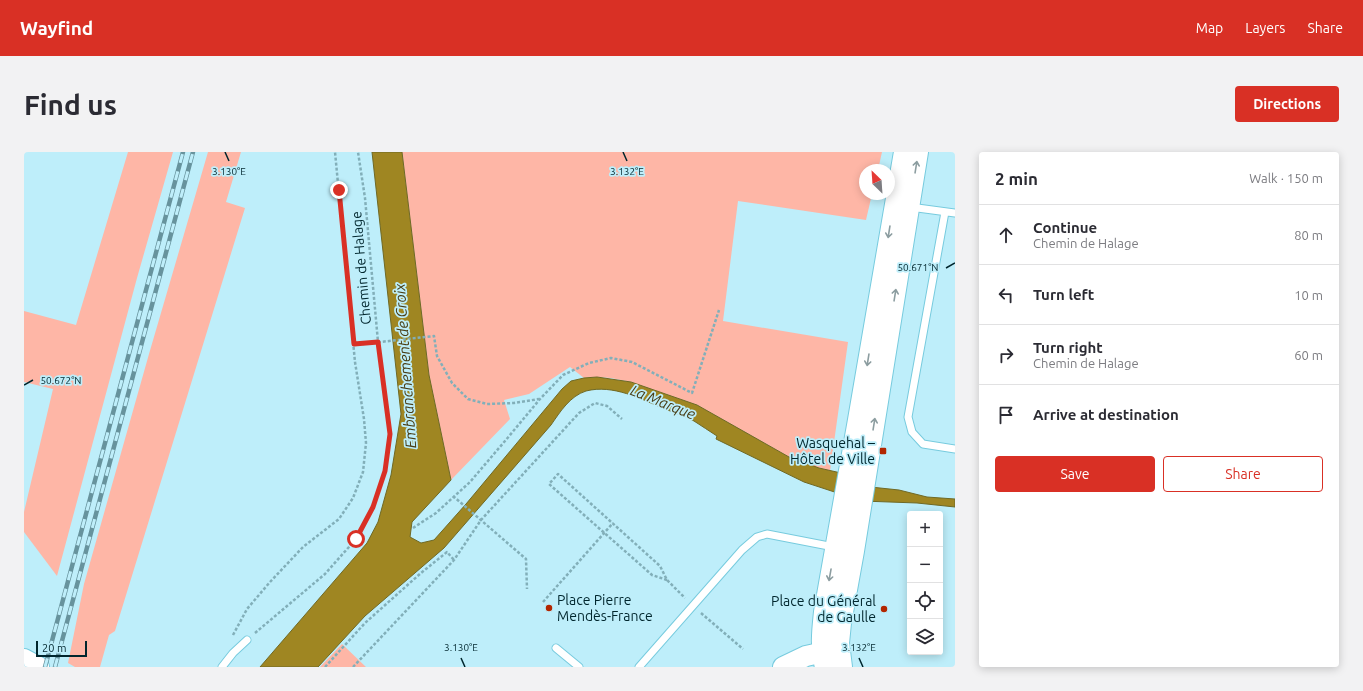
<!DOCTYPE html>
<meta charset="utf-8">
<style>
:root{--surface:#fff;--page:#f2f2f3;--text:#2b2b33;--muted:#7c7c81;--line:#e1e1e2;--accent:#d93025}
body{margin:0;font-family:Ubuntu,sans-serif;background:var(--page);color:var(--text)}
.controls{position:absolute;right:12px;bottom:12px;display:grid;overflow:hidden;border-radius:4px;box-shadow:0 2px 10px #0003}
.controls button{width:36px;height:36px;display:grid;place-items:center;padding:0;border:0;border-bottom:1px solid var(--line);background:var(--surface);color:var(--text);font:20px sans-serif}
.compass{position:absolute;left:835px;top:12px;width:36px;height:36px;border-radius:50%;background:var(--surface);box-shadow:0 2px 10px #0003;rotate:335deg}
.scale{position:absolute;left:12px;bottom:10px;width:51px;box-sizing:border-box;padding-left:4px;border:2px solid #00262d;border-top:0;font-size:11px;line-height:14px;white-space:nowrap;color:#00262d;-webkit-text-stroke:3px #beeefa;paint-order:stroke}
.stop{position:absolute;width:12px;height:12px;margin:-9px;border:3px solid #d93025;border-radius:50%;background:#fff}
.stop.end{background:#d93025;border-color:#fff;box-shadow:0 1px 4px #0008}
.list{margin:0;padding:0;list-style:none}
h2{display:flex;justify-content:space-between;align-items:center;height:52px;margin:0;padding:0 16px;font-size:17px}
h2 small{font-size:13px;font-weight:400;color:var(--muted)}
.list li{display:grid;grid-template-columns:26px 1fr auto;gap:12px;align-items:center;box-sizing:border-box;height:60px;padding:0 16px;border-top:1px solid var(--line)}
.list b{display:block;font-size:15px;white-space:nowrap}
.list p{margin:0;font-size:13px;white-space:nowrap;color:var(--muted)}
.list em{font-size:13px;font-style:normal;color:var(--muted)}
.actions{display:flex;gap:8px;padding:12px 16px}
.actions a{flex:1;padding:9px 0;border:1px solid var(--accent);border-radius:4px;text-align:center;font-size:14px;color:var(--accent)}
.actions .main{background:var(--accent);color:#fff}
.icon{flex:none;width:22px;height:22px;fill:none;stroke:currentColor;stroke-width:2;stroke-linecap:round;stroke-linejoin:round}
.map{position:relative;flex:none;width:931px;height:515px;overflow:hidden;border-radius:4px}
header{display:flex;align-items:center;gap:24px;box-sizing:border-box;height:56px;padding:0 20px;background:var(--accent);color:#fff}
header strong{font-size:19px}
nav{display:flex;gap:22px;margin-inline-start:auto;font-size:14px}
.intro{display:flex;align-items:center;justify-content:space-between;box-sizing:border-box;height:96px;padding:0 24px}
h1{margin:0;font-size:28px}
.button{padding:10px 18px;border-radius:4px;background:var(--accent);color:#fff;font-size:14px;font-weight:700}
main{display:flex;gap:24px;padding:0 24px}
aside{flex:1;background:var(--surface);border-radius:4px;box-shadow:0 2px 10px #0003}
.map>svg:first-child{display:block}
</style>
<header>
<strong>Wayfind</strong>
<nav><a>Map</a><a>Layers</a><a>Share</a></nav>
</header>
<div class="intro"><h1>Find us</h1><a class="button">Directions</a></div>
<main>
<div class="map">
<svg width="931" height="515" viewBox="0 0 931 515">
<rect width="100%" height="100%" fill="#beeefa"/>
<path fill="#feb6a6" d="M104 0H149L113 126 33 424 0 380V360L29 237 0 230V159L52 173Z
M184 0H217L202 50 221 56 91 479 85 483 76 515H51L44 511 60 432 125 202Z
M378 0H858L854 18H841V42H848L842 68 714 49 699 169 824 190 806 319 778 311 765 305 673 253 607 230 587 226 573 225 560 226 546 215 505 242 480 248 486 267 427 328 405 223Z
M318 492 342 515H296Z"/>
<path fill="#9f8622" stroke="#6f6925" d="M348 0H378L405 223 427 328 388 370 386 385 397 391 410 388 442 352 538 237 547 229 560 226 573 225 607 230 673 253 765 305 795 316 817 321 837 334 875 338 903 345 931 347V355L893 351 838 349 780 330 692 287 693 284C685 279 678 274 670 269 661 264 651 261 641 257 617 247 589 232 562 239 546 244 536 260 527 273L420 396 341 464 294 515H236L343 391 354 370 367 323 377 262Z"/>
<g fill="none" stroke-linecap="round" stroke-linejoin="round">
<g stroke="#77cbde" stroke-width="9">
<path id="lane" d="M886 55 931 61
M921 60 884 265 888 280 899 292 931 297
M532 496 555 515
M198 515 209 501 223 488
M615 515 718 398 733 385 743 382 810 395"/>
</g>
<g stroke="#77cbde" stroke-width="22">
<path id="secondary" d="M0 507 15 515
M759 515 782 504 809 498
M801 515C796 496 798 479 800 460L834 268 880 0
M818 515 815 491 817 471 830 399 894 0"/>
</g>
<path stroke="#82afb9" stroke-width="2.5" stroke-dasharray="3 2" stroke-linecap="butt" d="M329 193 410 184 413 204 428 231 444 247 463 252 490 251 515 247
M429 344 502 407 503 437
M389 376 412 361 446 330 481 289 516 247 539 223 565 211 587 206 608 210 668 241 695 158
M643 428 628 423 525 332 534 322 636 414 643 428 661 446
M519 450 589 371
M677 461 719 497
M231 481 301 422 332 387 349 355 361 319 366 282 354 190 341 46 334 0
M209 483 223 457 246 430 279 395 315 367 329 346 339 320 342 291 340 267 331 210 311 0
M301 515 341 471 397 421 423 400 430 408
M329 515 430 408 457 368 555 261 571 251 583 254 598 267"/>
<use href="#lane" stroke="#fff" stroke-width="7"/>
<use href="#secondary" stroke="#fff" stroke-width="20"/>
<g stroke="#67939d" stroke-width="4.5">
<path id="rail" d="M21 515 159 0
M31 515 169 0"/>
</g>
<use href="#rail" stroke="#beeefa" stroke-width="3" stroke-dasharray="9" stroke-linecap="butt"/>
</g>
<defs><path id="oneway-shaft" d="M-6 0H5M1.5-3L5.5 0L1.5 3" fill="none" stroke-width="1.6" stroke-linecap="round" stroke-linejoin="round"/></defs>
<g stroke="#8c9da0">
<use href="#oneway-shaft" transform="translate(892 15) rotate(-81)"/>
<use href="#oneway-shaft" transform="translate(865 80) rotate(99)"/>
<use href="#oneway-shaft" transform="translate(871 143) rotate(-81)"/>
<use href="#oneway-shaft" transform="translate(844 208) rotate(99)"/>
<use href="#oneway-shaft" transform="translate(850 272) rotate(-81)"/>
<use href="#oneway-shaft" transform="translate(806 423) rotate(100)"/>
</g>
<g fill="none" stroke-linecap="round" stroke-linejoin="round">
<path stroke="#d93025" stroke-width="5" d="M315 38 330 192 354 190 366 282 361 319 349 355 332 387"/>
</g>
<path fill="none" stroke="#00262d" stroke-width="1.5" d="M201 0 205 9M599 0 603 9M922 116 931 111M0 233 9 228M437 506 441 515M835 506 839 515"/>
<g fill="#b22600" stroke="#beeefa" stroke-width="1.5">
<rect x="855" y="295" width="8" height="8" rx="2"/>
<circle cx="525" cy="456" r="4"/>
<circle cx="860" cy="457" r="4"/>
</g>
<g text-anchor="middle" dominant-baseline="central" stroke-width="3.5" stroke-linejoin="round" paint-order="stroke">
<g font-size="14" fill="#00262d" stroke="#beeefa">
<text transform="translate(337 116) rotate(-95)">Chemin de Halage</text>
</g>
<g font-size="14" fill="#00262d" stroke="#beeefa" text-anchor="end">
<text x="851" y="291">Wasquehal –<tspan x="851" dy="16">Hôtel de Ville</tspan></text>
<text x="533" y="448" text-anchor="start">Place Pierre<tspan x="533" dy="16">Mendès-France</tspan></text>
<text x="852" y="449">Place du Général<tspan x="852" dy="16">de Gaulle</tspan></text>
</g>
<g font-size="15" font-style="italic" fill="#483d15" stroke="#beeefa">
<text transform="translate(381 214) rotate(-94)">Embranchement de Croix</text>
<text transform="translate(639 250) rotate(22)">La Marque</text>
</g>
</g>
<g font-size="10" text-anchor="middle" fill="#00262d" stroke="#beeefa" stroke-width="3.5" stroke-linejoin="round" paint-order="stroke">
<text x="205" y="23">3.130°E</text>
<text x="603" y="23">3.132°E</text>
<text x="894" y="119">50.671°N</text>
<text x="37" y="232">50.672°N</text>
<text x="437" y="499">3.130°E</text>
<text x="835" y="499">3.132°E</text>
</g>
</svg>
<div class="controls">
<button>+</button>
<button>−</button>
<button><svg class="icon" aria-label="locate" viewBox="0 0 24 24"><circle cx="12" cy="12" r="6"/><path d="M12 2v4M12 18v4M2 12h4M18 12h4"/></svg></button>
<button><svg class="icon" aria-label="layers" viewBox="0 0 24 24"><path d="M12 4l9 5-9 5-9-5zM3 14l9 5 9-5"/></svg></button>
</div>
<svg class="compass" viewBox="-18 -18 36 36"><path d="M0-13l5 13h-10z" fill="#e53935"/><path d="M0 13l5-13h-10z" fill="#7c7c81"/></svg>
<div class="scale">20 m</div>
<div class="stop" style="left:332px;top:387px"></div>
<div class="stop end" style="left:315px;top:38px"></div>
</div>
<aside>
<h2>2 min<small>Walk · 150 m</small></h2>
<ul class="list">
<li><svg class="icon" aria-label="ahead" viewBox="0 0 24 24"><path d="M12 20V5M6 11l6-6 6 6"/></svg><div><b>Continue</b><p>Chemin de Halage</p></div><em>80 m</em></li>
<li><svg class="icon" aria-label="left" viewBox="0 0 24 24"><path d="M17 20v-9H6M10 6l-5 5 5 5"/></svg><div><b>Turn left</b></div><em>10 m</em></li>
<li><svg class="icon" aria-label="right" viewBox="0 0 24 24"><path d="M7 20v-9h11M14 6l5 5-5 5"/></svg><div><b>Turn right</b><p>Chemin de Halage</p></div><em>60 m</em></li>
<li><svg class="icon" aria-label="arrive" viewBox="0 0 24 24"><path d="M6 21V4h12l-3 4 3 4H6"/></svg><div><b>Arrive at destination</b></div></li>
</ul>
<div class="actions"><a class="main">Save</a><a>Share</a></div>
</aside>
</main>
